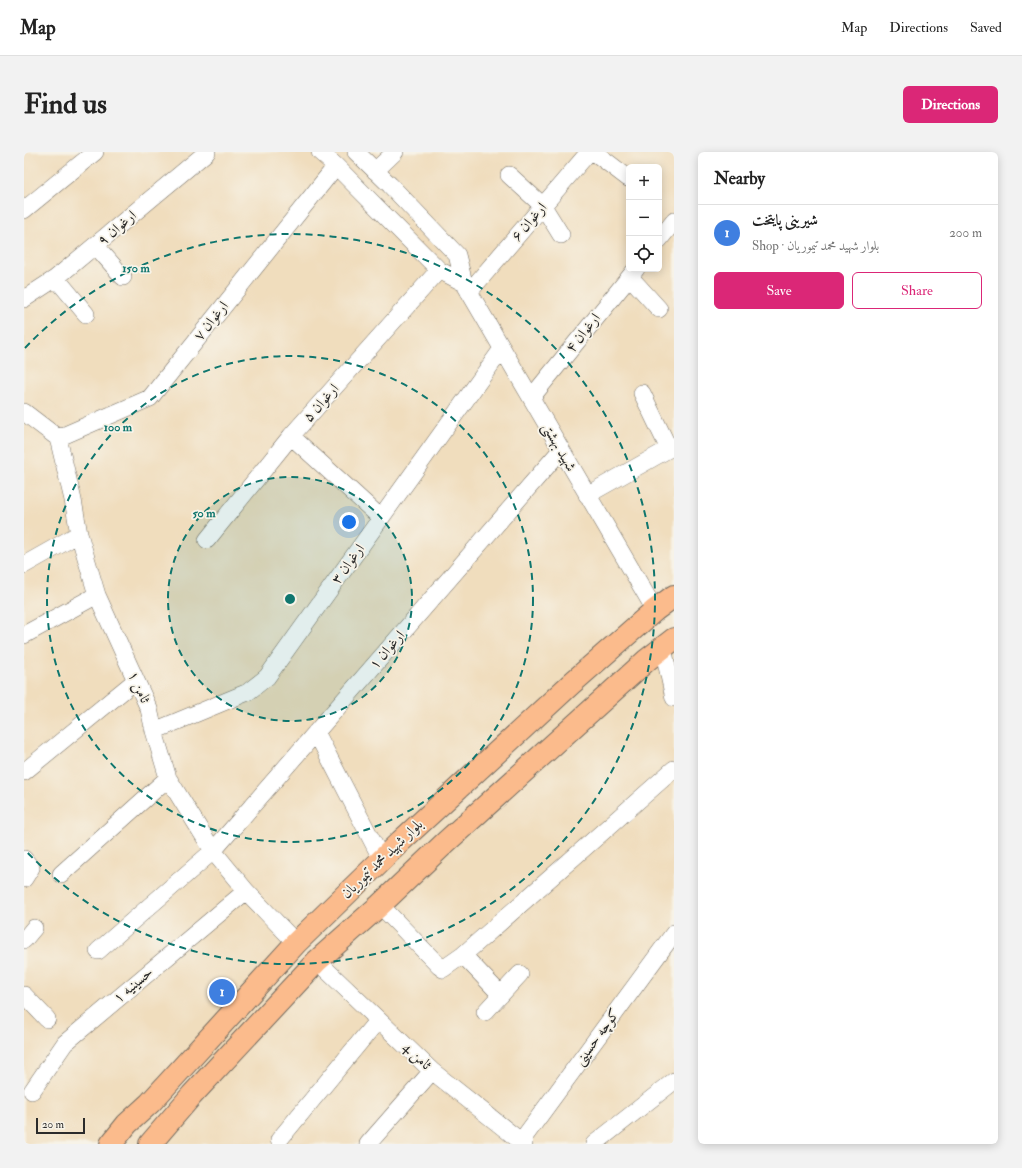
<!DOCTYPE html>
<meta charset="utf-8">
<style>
:root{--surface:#fff;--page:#f2f2f2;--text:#222;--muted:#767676;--line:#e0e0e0;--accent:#db2777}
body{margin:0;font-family:"IM FELL Double Pica",Amiri,serif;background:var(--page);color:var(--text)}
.controls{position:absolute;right:12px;top:12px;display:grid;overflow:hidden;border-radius:6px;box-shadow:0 2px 10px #0003}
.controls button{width:36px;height:36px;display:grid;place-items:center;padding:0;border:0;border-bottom:1px solid var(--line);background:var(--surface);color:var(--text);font:20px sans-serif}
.scale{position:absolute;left:12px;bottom:10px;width:49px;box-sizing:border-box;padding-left:4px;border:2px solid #2b2b2b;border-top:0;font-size:11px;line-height:14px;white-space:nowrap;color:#2b2b2b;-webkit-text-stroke:3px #f7f3e8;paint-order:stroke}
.you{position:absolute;left:325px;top:370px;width:14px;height:14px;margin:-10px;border:3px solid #fff;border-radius:50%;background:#1a73e8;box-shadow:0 0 0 6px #1a73e833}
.badge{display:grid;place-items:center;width:26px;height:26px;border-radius:50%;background:var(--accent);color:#fff;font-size:13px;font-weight:700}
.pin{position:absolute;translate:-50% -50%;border:2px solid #fff;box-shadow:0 1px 4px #0006}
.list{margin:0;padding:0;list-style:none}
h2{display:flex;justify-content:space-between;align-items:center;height:52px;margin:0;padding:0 16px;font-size:17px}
h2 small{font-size:13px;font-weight:400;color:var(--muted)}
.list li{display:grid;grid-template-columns:26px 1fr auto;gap:12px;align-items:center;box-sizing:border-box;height:56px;padding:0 16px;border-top:1px solid var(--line)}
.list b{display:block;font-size:15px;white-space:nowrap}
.list p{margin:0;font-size:13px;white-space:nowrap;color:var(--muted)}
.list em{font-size:13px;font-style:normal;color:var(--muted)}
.actions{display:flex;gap:8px;padding:12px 16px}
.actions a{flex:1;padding:9px 0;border:1px solid var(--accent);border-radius:6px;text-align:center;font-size:14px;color:var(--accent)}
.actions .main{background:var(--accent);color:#fff}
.icon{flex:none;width:22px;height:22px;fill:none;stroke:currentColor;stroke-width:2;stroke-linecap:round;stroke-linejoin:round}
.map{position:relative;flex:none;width:650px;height:992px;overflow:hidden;border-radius:6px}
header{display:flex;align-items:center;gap:24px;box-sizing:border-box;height:56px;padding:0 20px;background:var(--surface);border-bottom:1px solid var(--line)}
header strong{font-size:19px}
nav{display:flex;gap:22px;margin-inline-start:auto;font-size:14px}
.intro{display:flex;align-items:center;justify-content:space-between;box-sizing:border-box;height:96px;padding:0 24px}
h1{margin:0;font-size:28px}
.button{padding:10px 18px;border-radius:6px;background:var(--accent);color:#fff;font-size:14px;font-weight:700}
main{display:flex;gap:24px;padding:0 24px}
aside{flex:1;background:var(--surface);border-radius:6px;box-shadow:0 2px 10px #0003}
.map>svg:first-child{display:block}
</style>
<header>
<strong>Map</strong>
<nav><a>Map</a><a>Directions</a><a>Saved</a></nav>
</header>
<div class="intro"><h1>Find us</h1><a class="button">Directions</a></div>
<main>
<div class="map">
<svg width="650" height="992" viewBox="0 0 650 992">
<rect width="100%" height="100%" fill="#f7f3e8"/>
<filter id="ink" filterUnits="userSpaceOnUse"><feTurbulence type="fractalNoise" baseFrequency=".025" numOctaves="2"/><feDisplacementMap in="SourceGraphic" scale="8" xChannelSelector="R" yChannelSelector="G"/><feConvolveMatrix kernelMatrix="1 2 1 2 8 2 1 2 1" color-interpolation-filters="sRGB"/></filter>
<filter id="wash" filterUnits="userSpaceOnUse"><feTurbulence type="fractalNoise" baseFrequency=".012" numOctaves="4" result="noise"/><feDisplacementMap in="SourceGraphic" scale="16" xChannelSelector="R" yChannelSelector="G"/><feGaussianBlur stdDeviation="0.9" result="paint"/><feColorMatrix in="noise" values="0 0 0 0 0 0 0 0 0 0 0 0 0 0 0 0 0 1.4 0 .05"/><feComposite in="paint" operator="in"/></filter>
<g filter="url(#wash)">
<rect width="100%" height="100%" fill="#f0ddbd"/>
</g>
<g filter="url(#ink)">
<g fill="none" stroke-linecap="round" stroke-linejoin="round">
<g stroke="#70695e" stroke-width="18">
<path id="minor" d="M296 0 312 14 415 118 440 131
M332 0 366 33 433 103 440 131 631 458
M570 0 604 26
M351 19 371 0
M485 23 519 54 537 83
M0 58 71 0
M635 88 650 69
M72 94 99 125
M606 125 635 157
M32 126 62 162
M445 140 565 0
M0 147 32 126 183 0
M618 241 645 297
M507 246 612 117
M0 260 34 286 49 348 55 382 73 443 125 557 130 579 144 626 189 699 222 739 272 791
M267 284 357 366
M34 286 126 246 312 14
M563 343 650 294
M183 388 267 284 415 118
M0 413 55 382
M0 483 73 443
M639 496 650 546
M130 579 224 540 243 525 478 197
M292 580 358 708
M0 620 111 529
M0 707 7 716 0 727
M37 722 144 626
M356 753 415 814 419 817 439 803 650 617
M0 788 10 776
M74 799 189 699 537 298
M439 803 477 843
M293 809 408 919 500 992
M0 843 23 867
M461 860 496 822
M8 939 41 891 222 739
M255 988 354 868
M344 992 408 919
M495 992 650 781
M570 992 650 929"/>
</g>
<g stroke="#70695e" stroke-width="24">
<path id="major" d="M87 992 103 972 126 951 272 791 377 689 548 531 631 458 650 444
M126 992 168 943 293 809 356 753 422 690 623 508 650 487"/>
</g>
<use href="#minor" stroke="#fff" stroke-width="17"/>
<use href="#major" stroke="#fbbb8c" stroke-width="22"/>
</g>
</g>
<circle cx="266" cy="447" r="122" fill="#0f766e" fill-opacity=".12"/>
<g fill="none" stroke="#0f766e" stroke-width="2" stroke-dasharray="7 5">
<circle cx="266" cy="447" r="122"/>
<circle cx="266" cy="447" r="243"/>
<path d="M1 196A365 365 0 1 1 1 698"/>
</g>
<g text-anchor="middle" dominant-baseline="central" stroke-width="3.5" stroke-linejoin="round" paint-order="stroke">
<g font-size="15" fill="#2b2b2b" stroke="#f7f3e8">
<text transform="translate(505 70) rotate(-49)">ارغوان ۶</text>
<text transform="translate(93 76) rotate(-40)">ارغوان ۹</text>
<text transform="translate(187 169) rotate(-51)">ارغوان ۷</text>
<text transform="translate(559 181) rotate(-51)">ارغوان ۴</text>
<text transform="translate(297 251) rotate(-48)">ارغوان ۵</text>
<text transform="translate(535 295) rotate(60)">شهید بهشتی</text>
<text transform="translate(324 412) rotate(-54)">ارغوان ۳</text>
<text transform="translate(363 498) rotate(-49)">ارغوان ۱</text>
<text transform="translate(115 535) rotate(65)">ثامن ۱</text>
<text transform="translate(358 707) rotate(-44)">بلوار شهید محمد تیموریان</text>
<text transform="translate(109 833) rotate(-40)">حسینیه ۱</text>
<text transform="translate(573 885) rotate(-54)">کوچه حسینی</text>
<text transform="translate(393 904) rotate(43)">ثامن 4</text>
</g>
</g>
<circle cx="266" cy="447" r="6" fill="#0f766e" stroke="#f7f3e8" stroke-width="2"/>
<g font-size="12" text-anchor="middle" font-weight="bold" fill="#0f766e" stroke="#f7f3e8" stroke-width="3.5" stroke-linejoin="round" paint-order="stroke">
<text x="112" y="120">150 m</text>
<text x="94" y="279">100 m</text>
<text x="180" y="365">50 m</text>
</g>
</svg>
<div class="controls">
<button>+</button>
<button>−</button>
<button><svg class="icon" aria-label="locate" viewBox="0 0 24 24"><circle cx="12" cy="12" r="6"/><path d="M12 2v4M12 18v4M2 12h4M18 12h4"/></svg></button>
</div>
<div class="scale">20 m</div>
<div class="you"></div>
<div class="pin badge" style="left:198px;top:840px;background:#3f7fe0">1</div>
</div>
<aside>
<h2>Nearby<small></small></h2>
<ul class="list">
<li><span class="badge" style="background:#3f7fe0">1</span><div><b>شیرینی پایتخت</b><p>Shop · بلوار شهید محمد تیموریان</p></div><em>200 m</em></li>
</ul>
<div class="actions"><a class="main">Save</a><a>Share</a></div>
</aside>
</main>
